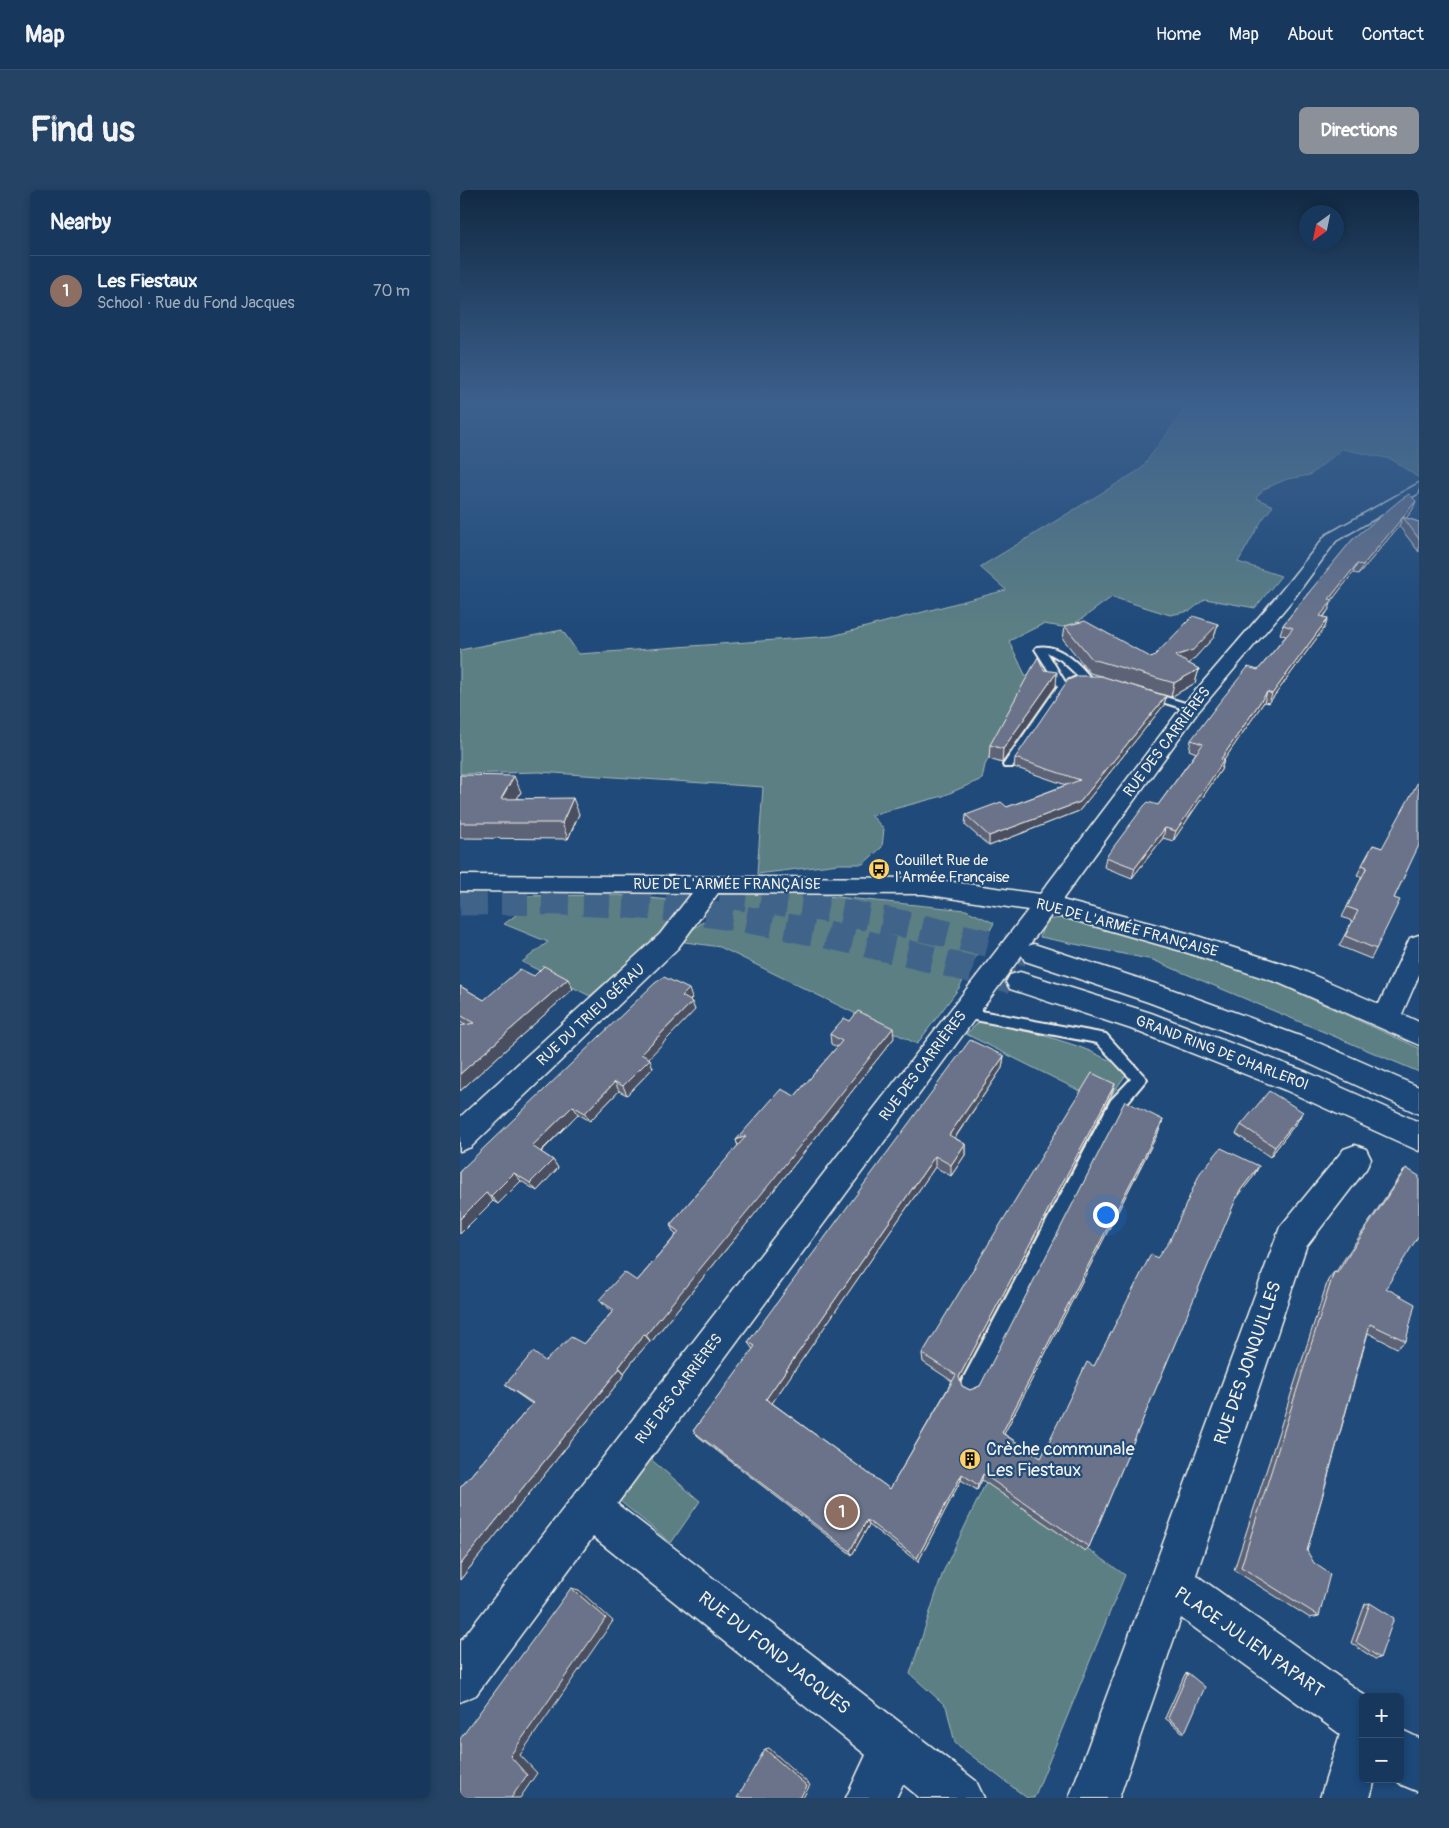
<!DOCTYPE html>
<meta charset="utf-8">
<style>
:root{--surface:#17385c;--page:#244365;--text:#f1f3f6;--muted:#9eacbb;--line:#365272;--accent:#8c9099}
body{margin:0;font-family:Pangolin,sans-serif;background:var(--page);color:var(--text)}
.controls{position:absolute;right:15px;bottom:15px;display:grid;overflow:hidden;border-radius:8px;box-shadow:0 2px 8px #0003}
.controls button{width:45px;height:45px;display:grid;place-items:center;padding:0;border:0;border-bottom:1px solid var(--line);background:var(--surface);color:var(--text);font:25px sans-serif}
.compass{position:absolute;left:839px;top:15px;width:45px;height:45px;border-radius:50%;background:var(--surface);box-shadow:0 2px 8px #0003;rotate:213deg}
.you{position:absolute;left:645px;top:1024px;width:18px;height:18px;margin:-12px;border:4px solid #fff;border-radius:50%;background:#1a73e8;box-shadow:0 0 0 8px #1a73e833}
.badge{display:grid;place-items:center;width:32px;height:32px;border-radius:50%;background:var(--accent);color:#fff;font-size:16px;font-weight:700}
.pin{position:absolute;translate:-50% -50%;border:2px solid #fff;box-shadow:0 1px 5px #0006}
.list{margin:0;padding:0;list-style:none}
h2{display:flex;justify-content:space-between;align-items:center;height:65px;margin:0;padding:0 20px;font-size:21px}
h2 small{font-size:16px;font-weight:400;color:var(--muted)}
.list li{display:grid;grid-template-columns:32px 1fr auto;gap:15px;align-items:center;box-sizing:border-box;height:70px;padding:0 20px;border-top:1px solid var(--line)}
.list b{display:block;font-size:19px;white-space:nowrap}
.list p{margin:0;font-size:16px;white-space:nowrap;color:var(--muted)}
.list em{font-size:16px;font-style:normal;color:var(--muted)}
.map{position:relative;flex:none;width:959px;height:1608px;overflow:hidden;border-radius:8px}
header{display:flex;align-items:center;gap:30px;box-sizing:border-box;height:70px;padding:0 25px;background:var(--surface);border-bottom:1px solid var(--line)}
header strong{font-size:24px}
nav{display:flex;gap:28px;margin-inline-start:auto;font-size:18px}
.intro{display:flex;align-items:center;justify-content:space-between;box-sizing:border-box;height:120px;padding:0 30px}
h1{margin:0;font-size:35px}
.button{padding:12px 22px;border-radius:8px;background:var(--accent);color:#fff;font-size:18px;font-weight:700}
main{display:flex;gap:30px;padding:0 30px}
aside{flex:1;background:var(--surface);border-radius:8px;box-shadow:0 2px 8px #0003}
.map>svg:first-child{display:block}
</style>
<header>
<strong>Map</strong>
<nav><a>Home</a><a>Map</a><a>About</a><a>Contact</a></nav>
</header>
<div class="intro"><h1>Find us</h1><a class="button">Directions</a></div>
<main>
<aside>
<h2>Nearby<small></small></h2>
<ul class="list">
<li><span class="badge" style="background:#8d6e63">1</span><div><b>Les Fiestaux</b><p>School · Rue du Fond Jacques</p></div><em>70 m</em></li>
</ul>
</aside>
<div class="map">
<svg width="959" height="1608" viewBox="0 0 959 1608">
<rect width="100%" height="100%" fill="#1f4a7a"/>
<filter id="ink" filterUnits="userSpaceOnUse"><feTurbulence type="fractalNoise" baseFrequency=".02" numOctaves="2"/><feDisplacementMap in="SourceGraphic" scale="10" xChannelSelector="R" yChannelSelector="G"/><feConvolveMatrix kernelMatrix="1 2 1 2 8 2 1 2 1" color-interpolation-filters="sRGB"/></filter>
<g filter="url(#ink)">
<path fill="#5c7f84" stroke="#a8b8b6" d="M730 212H959V288L931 269 882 259 850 285 827 289 804 299 796 308 813 316 802 330 778 372 821 386 795 418 745 409 730 421 710 425 652 407 609 438 583 434 549 451 569 493 525 575 522 589 483 606 411 625 424 639 422 657 403 674H379L297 684 303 597 79 582 0 584V460L102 440 119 464 372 446 546 400 520 377 681 279Z
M287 698 506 720 534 733 499 798 457 854 260 757 218 751Z
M159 705 220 711 197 748 130 806 62 772 88 752 44 734 68 716 53 706Z
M603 728 708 755 814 792 959 858V882L693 770 580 747 585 730Z
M520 831C553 837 585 845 617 856 635 862 652 873 670 879L651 906 624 903 506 844Z
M187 1266 240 1311 211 1353 155 1307Z
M528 1288 665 1385 574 1608H567L495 1553 486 1516 450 1484 483 1382Z"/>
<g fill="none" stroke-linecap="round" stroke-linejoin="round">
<path stroke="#3f638a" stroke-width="27" stroke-dasharray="27 14" stroke-linecap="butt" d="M219 699 354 717 444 734 574 764
M0 712C74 711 150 711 223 720 338 735 449 763 560 792"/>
<g stroke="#f4f1e8" stroke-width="4">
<path id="lane" d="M577 457C597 453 617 471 629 486L626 489 606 498 552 577H544L543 575 598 496 575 459ZM587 462 601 470 618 486 605 492Z
M689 502 735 516 736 518 731 521 686 507 684 505Z
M504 818 646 844 687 889 661 920 517 1203 510 1206 503 1203 500 1196 503 1189 651 910 671 889 637 853 499 827 497 823 499 819Z"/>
</g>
<g stroke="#f4f1e8" stroke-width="3">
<path id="street" d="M959 293V303L876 351 834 408 738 522 602 710 731 744 839 779 919 814 950 748 959 745V785L942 824 959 832V855L819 793 725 762 592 724 157 1314 516 1591 524 1608H460L443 1594 436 1608H386L406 1565 133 1347 16 1505 0 1512V1452L568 720 463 704 258 703 218 758 11 957 0 961V927L200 744 232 703 0 701V685L463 688 580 704 724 514 822 400 866 345Z
M895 955 906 959 911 969 906 979 846 1057 736 1385 907 1507H903V1589H915L910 1608H860L880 1544 721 1428 659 1608H609L820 1037 884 959Z
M940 1539 959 1548V1602L942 1595 935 1589H940Z"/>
</g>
<g stroke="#f4f1e8" stroke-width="3">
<path id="highway" d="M574 754 708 798 859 853 959 897V924L839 869 688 812 565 771 561 764 565 757Z
M560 782 691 823 847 882 959 932V961L825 900 671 839 550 799 546 792 550 785Z"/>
</g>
<use href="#lane" fill="#1f4a7a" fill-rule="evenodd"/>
<use href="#street" fill="#1f4a7a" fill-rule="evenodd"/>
<use href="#highway" fill="#1f4a7a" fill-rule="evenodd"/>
</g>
<path fill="#5b6377" stroke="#f4f1e8" d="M953 319 946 328 959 332V362L939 336 899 384 893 383 872 410 869 419 864 427 868 428 865 437 809 513 804 512 764 570 761 580 713 651 703 648 672 688 644 677 646 667 698 615 736 563 729 560 731 550 798 480 826 446 820 444 823 435 850 401Z
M758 434 754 447 729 474 739 479 735 493 711 507 630 483 603 449 605 436 692 468Z
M584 480 596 496 542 573 529 569 530 555Z
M706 506 704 515 619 621 529 656 505 635 506 625 547 617 606 595 554 577 555 568Z
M0 585 61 602 57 608 119 624 108 649 0 648Z
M913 655 922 658 948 678 934 708 916 759 911 769 879 756 892 731 882 727 902 687 897 685Z
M74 786 113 799 0 901 5 835 0 832V796L24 810Z
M232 808 230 810 235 820 188 868 193 878 167 905 159 901 130 931 118 924 81 962 93 970 98 978 77 1001 61 991 38 1014 33 1011 0 1044V981Z
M390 831 434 848 315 999 191 1152 190 1151 176 1167 164 1183 165 1184 0 1390V1298L72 1214 45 1195 85 1171 126 1152 152 1122 145 1116 139 1110 177 1091 216 1045 214 1043 210 1035 278 956 276 950 335 906 377 857 371 854 370 844Z
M544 866 542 878 495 948 505 954V965L491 986 475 977 312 1213 430 1299 492 1191 463 1172 462 1164 655 894 651 905 500 1192 502 1196 510 1200 520 1196 703 930 699 941 544 1244 581 1268 697 1068 799 976 793 987 776 1008 629 1357 625 1361 522 1290 517 1300 501 1290 458 1372 409 1335 392 1365 239 1247 233 1241 293 1160 288 1152Z
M843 922 837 932 810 967 776 944 781 935Z
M946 978 926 1098 946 1151 937 1158 908 1143 847 1361 859 1426 850 1428 774 1380 868 1090 874 1082 875 1083 939 987Z
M910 1413 920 1468 915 1469 891 1453 905 1414Z
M728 1483 725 1542H722L705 1528 725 1484Z"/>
<path fill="#4a5061" stroke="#f4f1e8" d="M956 311 953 319 945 330 943 327Z
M943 327 939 336 899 384 903 375Z
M897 374 893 383 872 410 869 419 857 435 860 426 869 409Z
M868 428 865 437 809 513 812 504Z
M758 434 754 447 730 473 711 480 715 466Z
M739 479 735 493 711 507 714 493Z
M597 482 596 496 542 573 543 559Z
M807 502 804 512 764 570 761 580 713 651 716 641 761 569Z
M706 506 704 515 619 621 529 656V646L620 612Z
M54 586 61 602 48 624 41 609Z
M113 608 119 624 108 649 102 633Z
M705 638 703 648 672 688 675 678Z
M108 789 113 799 0 901V884Z
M229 799 232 808 225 815 222 806Z
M232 812 235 820 185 872 181 864Z
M433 838 434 848 315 999 191 1152 186 1145Z
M544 866 542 878 489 956V945Z
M190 869 193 878 167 905 163 896Z
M155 892 159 901 130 931 125 923Z
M655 894 651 905 498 1195 499 1187Z
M113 916 118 924 78 964 72 956Z
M843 922 837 932 810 967 815 957Z
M703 930 699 941 541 1250 542 1243Z
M286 946 279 959 276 950Z
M505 954V965L491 986V975Z
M475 966V977L310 1216 306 1209Z
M93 970 98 978 77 1001 70 993Z
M799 976 793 987 773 1013 779 1002Z
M54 983 61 991 38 1014 31 1006Z
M26 1003 33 1011 0 1044V1029Z
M184 1144 190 1151 176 1167 164 1183 159 1177 171 1161Z
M160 1178 165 1184 0 1390V1375Z
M502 1284 501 1290 458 1372 457 1368Z
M523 1284 522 1290 517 1300 518 1295Z
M407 1330 409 1335 392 1365 390 1361Z
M111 1398 119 1400 153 1431 60 1565 77 1583 60 1608H51L50 1566Z
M309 1558 350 1595 343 1608H340L305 1559Z"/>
<path fill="#6a738a" stroke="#f4f1e8" d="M949 304 956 311 943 327 959 332V349L943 327 903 375 897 374 869 409 873 410 860 426 868 428 812 504 807 502 761 569 764 570 716 641 705 638 675 678 646 667 684 616 688 612 698 615 743 554 731 550 758 514 788 477 798 480 833 438 823 435 850 401 892 350 940 310Z
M733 426 758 434 733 460 715 466 739 479 714 493 632 469 605 436 625 431 692 468Z
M578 467 584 480 597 482 543 559 530 555Z
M618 486H641L706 506 620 612 529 646 506 625 541 612 547 617 620 590 555 568 608 490Z
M0 585 54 586 41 609 113 608 102 633H0Z
M959 590V655L934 708 940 710 916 759 885 746 898 721 887 717 907 677 902 675 913 655 922 658Z
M84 776 108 789 0 884V836L14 833 0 825V796L24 810 60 779 74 786Z
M204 787 229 799 222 806 232 812 181 864 190 869 163 896 155 892 125 923 113 916 72 956 93 970 70 993 54 983 31 1006 26 1003 0 1029V981L195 793Z
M398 821 433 838 312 991 186 1145 184 1144 171 1161 159 1177 160 1178 0 1375V1298L73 1213 45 1195 73 1162 85 1171 111 1147 124 1154 126 1152 154 1120 139 1110 164 1082 177 1091 219 1042 210 1035 286 946 276 950 321 899 335 906 382 851 370 844 384 828 390 831Z
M510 850 544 866 489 945 505 954 491 975 475 966 306 1209 430 1299 496 1185 462 1164 632 883 655 894 499 1187 502 1196 510 1200 520 1196 665 911 703 930 542 1243 581 1268 627 1172 634 1176 691 1064 697 1068 709 1052 740 983 761 958 799 976 779 1002 629 1357 523 1284 518 1295 502 1284 457 1368 407 1330 390 1361 233 1241 295 1156 288 1152Z
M809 901 843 922 815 957 781 935Z
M946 978 959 986V1045L926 1098 955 1114 946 1151 910 1134 847 1361 854 1373 870 1384 859 1426 781 1377 874 1082 877 1083Z
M111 1398 146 1428 50 1566 67 1585 51 1608H1L0 1607V1549Z
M910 1413 934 1428 920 1468 896 1452Z
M728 1483 745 1497 725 1542 708 1528Z
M305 1559 347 1596 340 1608H277Z"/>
</g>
<linearGradient id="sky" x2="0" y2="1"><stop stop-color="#112943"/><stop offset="0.49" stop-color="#3c608d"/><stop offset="1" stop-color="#3c608d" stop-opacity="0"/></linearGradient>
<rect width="959" height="437" fill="url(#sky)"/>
<defs>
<g id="bus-disc" transform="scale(1.125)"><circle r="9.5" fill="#ffd166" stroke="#1f4a7a"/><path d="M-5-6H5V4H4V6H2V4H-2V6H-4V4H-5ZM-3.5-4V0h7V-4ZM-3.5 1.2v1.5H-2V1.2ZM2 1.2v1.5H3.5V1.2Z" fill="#111"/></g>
<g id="building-disc" transform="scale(1.125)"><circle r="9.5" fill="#ffd166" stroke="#1f4a7a"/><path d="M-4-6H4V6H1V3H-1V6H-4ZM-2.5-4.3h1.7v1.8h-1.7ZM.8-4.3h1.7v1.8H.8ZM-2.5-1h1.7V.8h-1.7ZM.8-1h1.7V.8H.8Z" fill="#111"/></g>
</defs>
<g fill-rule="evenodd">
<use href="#bus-disc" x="419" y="679"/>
<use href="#building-disc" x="510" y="1269"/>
</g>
<g text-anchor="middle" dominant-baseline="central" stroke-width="4.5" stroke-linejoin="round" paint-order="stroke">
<g font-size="15" fill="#f4f1e8" stroke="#1f4a7a">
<text transform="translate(707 552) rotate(-53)">RUE DES CARRIÈRES</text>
<text x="267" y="694">RUE DE L'ARMÉE FRANÇAISE</text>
<text transform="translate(667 738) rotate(15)">RUE DE L'ARMÉE FRANÇAISE</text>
<text transform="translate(131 825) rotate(-43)">RUE DU TRIEU GÉRAU</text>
<text transform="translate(762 863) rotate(21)">GRAND RING DE CHARLEROI</text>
<text transform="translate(463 876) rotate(-53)">RUE DES CARRIÈRES</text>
<text transform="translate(219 1199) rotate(-53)">RUE DES CARRIÈRES</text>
</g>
<g font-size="15" fill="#f4f1e8" stroke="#1f4a7a" text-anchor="start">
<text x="435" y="670">Couillet Rue de<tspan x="435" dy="17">l'Armée Française</tspan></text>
</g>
<g font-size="18" fill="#f4f1e8" stroke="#1f4a7a">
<text transform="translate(788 1173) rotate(-71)">RUE DES JONQUILLES</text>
<text transform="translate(789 1452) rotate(35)">PLACE JULIEN PAPART</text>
<text transform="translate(314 1463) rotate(38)">RUE DU FOND JACQUES</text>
</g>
<g font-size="18" fill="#f4f1e8" stroke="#1f4a7a" text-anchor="start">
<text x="526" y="1259">Crèche communale<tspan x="526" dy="21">Les Fiestaux</tspan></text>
</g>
</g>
</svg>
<div class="controls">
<button>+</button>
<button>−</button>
</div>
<svg class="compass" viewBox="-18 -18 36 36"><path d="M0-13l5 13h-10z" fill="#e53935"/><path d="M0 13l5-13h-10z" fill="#9eacbb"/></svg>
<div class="you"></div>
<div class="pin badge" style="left:382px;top:1322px;background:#8d6e63">1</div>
</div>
</main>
